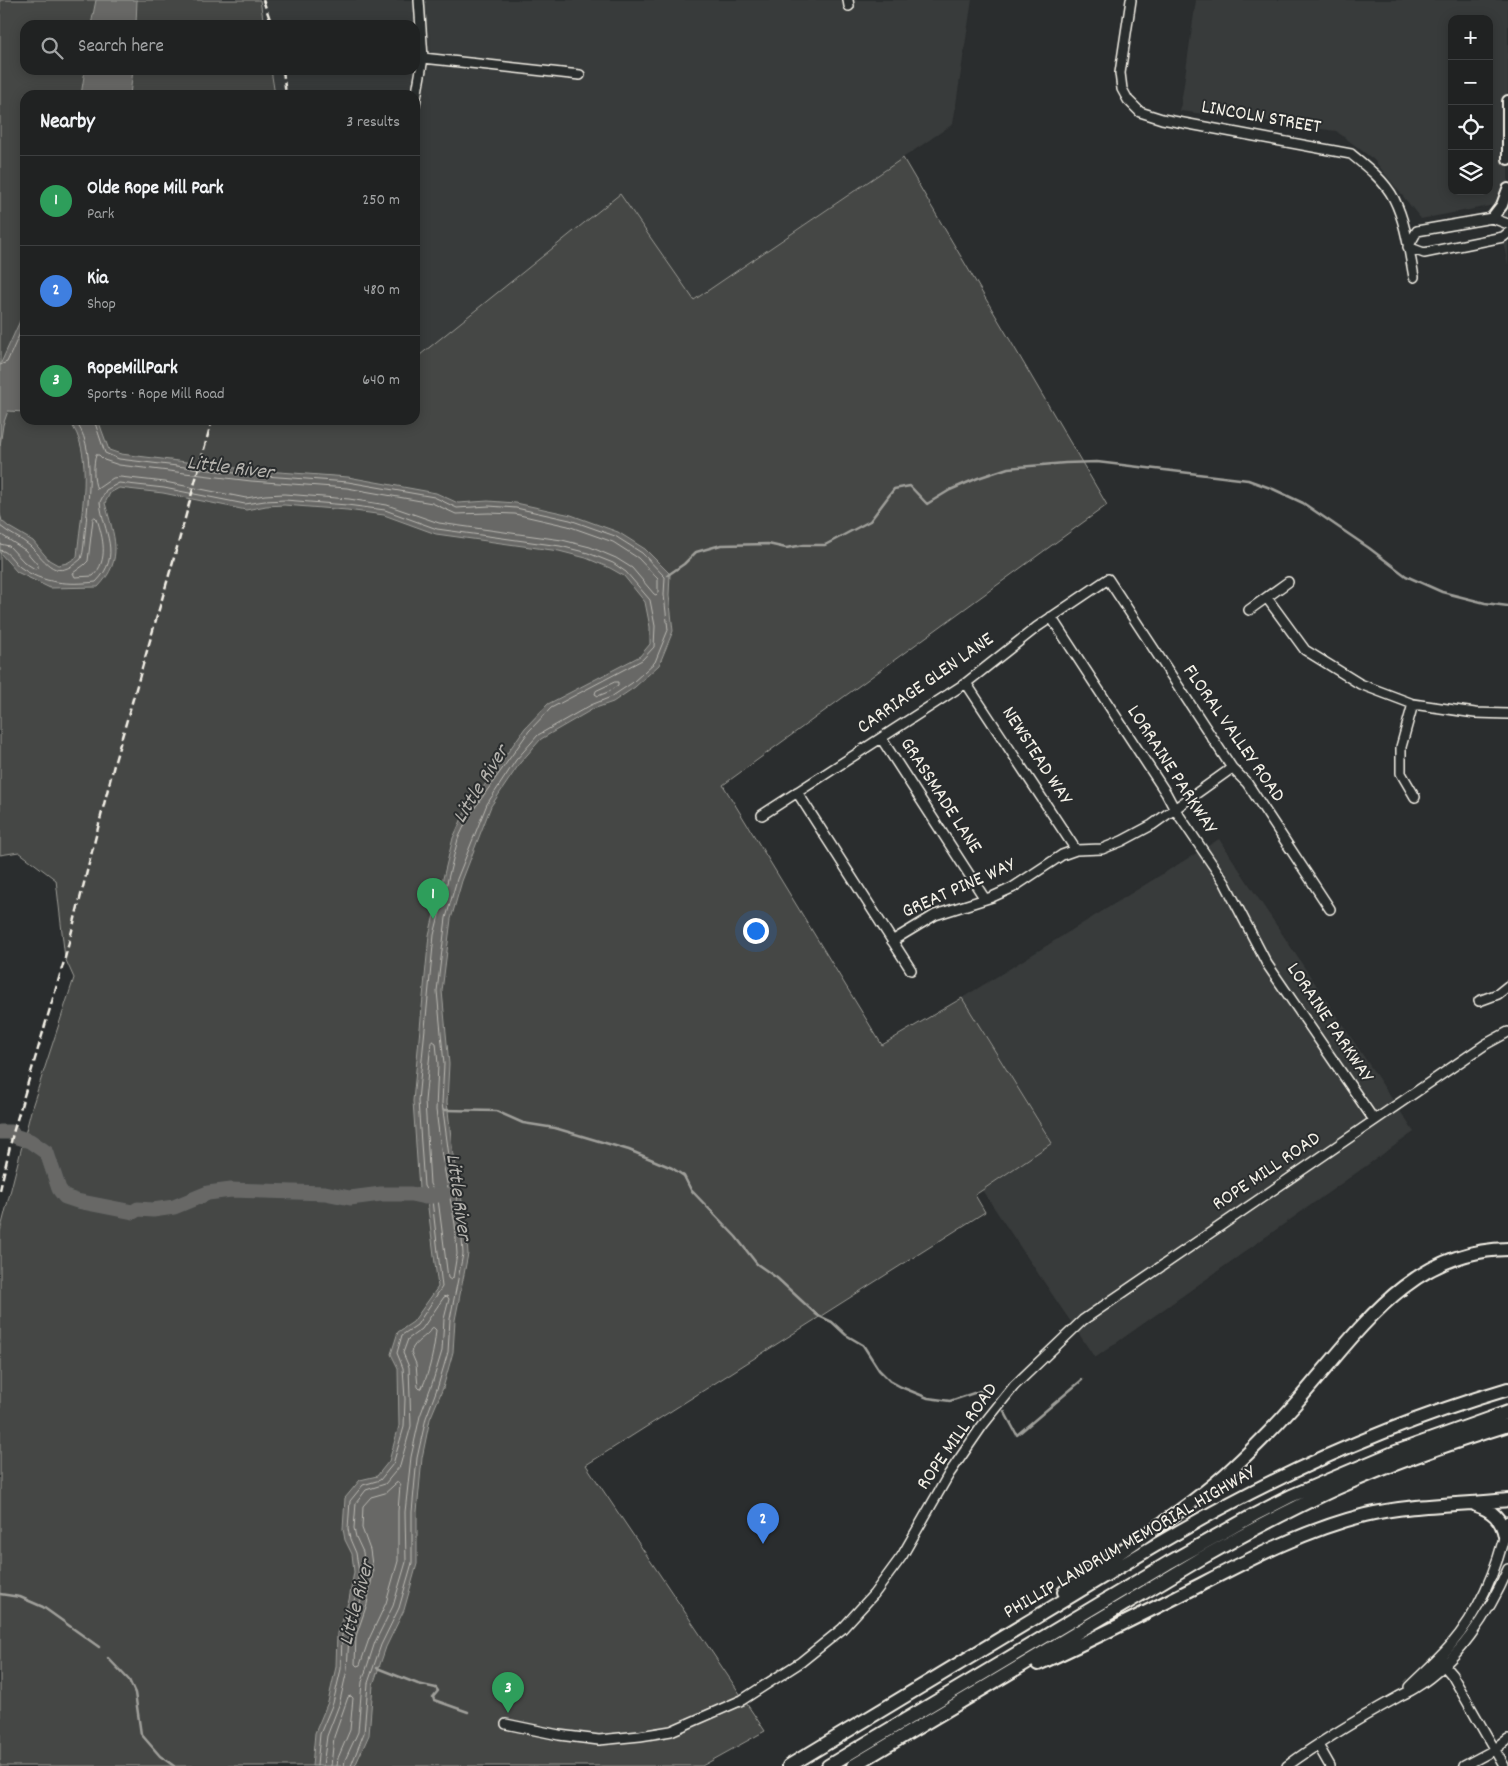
<!DOCTYPE html>
<meta charset="utf-8">
<style>
:root{--surface:#202222;--page:#2d2f2f;--text:#f1f3f6;--muted:#a2a4a5;--line:#3d3f40;--accent:#8c9099}
body{margin:0;font-family:Dekko,sans-serif;background:var(--page);color:var(--text)}
.controls{position:absolute;right:15px;top:15px;display:grid;overflow:hidden;border-radius:10px;box-shadow:0 2px 12px #0003}
.controls button{width:45px;height:45px;display:grid;place-items:center;padding:0;border:0;border-bottom:1px solid var(--line);background:var(--surface);color:var(--text);font:25px sans-serif}
.you{position:absolute;left:755px;top:930px;width:18px;height:18px;margin:-12px;border:4px solid #fff;border-radius:50%;background:#1a73e8;box-shadow:0 0 0 8px #1a73e833}
.badge{display:grid;place-items:center;width:32px;height:32px;border-radius:50%;background:var(--accent);color:#fff;font-size:16px;font-weight:700}
.pin{position:absolute;translate:-50% -41px;filter:drop-shadow(0 1px 2px #0008)}
.pin::after{content:'';position:absolute;top:26px;width:18px;height:15px;background:inherit;clip-path:polygon(0 0,100% 0,50% 100%)}
.list{margin:0;padding:0;list-style:none}
h2{display:flex;justify-content:space-between;align-items:center;height:65px;margin:0;padding:0 20px;font-size:21px}
h2 small{font-size:16px;font-weight:400;color:var(--muted)}
.list li{display:grid;grid-template-columns:32px 1fr auto;gap:15px;align-items:center;box-sizing:border-box;height:90px;padding:0 20px;border-top:1px solid var(--line)}
.list b{display:block;font-size:19px;white-space:nowrap}
.list p{margin:0;font-size:16px;white-space:nowrap;color:var(--muted)}
.list em{font-size:16px;font-style:normal;color:var(--muted)}
.icon{flex:none;width:28px;height:28px;fill:none;stroke:currentColor;stroke-width:2;stroke-linecap:round;stroke-linejoin:round}
.map{position:relative;flex:none;width:1508px;height:1766px;overflow:hidden}
.search{position:absolute;background:var(--surface);box-shadow:0 2px 12px #0003;left:20px;top:20px;width:400px;height:55px;display:flex;align-items:center;gap:12px;box-sizing:border-box;padding:0 18px;border-radius:15px;color:var(--muted);font-size:19px}
.panel{position:absolute;background:var(--surface);box-shadow:0 2px 12px #0003;left:20px;top:90px;width:400px;height:335px;border-radius:15px}
.map>svg:first-child{display:block}
</style>
<div class="map">
<svg width="1508" height="1766" viewBox="0 0 1508 1766">
<rect width="100%" height="100%" fill="#2a2d2e"/>
<filter id="ink" filterUnits="userSpaceOnUse"><feTurbulence type="fractalNoise" baseFrequency=".02" numOctaves="2"/><feDisplacementMap in="SourceGraphic" scale="10" xChannelSelector="R" yChannelSelector="G"/><feConvolveMatrix kernelMatrix="1 2 1 2 8 2 1 2 1" color-interpolation-filters="sRGB"/></filter>
<g filter="url(#ink)">
<path fill="#373a3a" fill-rule="evenodd" d="M260 0H972L953 124 613 355 415 359V95H275L271 70H415V25H264Z
M1196 0H1508V265L1495 205 1421 219 1374 160 1336 131 1180 111ZM1452 19H1489V191H1452Z
M1219 839 1414 1132 1095 1358 982 1190 1052 1142 962 998Z"/>
<path fill="#444645" stroke="#9c9c96" d="M0 0H260L264 25H25V70H271L275 95H25V420H415V359L620 194 694 300 903 158 1107 505 723 785 882 1045 962 998 1052 1143 975 1195 985 1212 586 1465 765 1731 702 1766H0V1232L32 1107 74 978 65 958 56 880 19 852 0 855Z"/>
<path fill="#676866" stroke="#9f9f9a" d="M96 0H137L136 25H91Z
M85 70H133L130 95H81Z
M25 310V412L8 411 3 425 0 446V365Z
M68 420H98L109 450 121 454 252 470 348 477 436 493 458 503 488 501 516 503 571 515 618 532 645 549 670 574 669 595 673 631 659 665 635 687 613 702 593 709 541 739 520 763 491 806 462 881 451 919 442 991 449 1064 447 1102 453 1155 466 1222 468 1254 455 1320 453 1352 443 1388 430 1419 422 1458 417 1512V1564L404 1610 386 1647 373 1685 369 1735 355 1766H312L315 1733 328 1702 336 1667 337 1633 349 1600 354 1572 352 1554 345 1540 343 1529 345 1498 360 1480 377 1476 389 1461 399 1426 398 1368 391 1354 398 1332 413 1322 438 1287 427 1200 419 1189 413 1101 429 935 453 838 464 814 525 728 548 704 640 656 650 644V627L645 602 624 576 610 568 586 558 559 551 436 534 384 515 347 510 284 505 266 506 246 510 163 493 119 488 110 493 105 503C114 536 125 559 98 587L50 588 17 572 0 553V514L2 521 9 527 33 541 49 560 58 565 67 563 77 557C80 517 96 451 68 420Z"/>
<g fill="none" stroke-linecap="round" stroke-linejoin="round">
<path stroke="#bcbab4" stroke-width="1" d="M0 365 7 362 25 322
M94 420 105 453 119 459 251 475 348 482 434 497 457 508 489 506 516 508 570 520 615 536 642 553 665 577 664 595 668 630 655 662 632 683 611 697 591 705 538 735 516 760 487 804 457 879 446 918 437 991 444 1064 442 1103 449 1156 461 1223 463 1254 450 1319 448 1352 438 1386 426 1418 417 1458 412 1512V1563L399 1608 381 1645 368 1683 364 1733 351 1766
M96 455H99L104 460 119 465 251 481 347 488 432 503 456 514 489 513 515 514 568 526 613 542 638 558 658 579V593L656 595 654 594 632 568 616 558 590 547 562 540 439 523 387 505 349 499 284 494 265 495 246 498 165 482 120 477 113 478 97 489C93 481 93 464 96 455Z
M95 517 97 519C103 538 109 560 93 576L75 577 73 573 84 565 88 561 93 519Z
M0 526C9 534 21 538 30 546 48 563 55 582 81 559 84 551 84 541 85 533 88 502 97 444 74 420
M0 534 25 550 38 565V568L35 569 24 562 9 546 0 544
M0 550C9 551 13 562 20 567 43 584 69 585 96 582 123 555 103 532 100 502L106 490 119 483 164 488 245 504 265 501 285 500 347 505 385 510 437 529 560 546 588 553 613 563 626 572 650 600 655 626 654 647 642 660 551 708 529 731 469 816 458 839 434 935 418 1101 424 1186 432 1200 442 1287 417 1325 402 1335 397 1353 403 1368 405 1399 404 1427 393 1464 380 1480 363 1485 350 1501 348 1529 350 1539 356 1553 359 1572 354 1602 342 1634 341 1669 333 1703 320 1734 317 1766
M615 682H618V685L608 692 598 696 595 694 596 691Z
M433 1041 436 1043 438 1064 436 1110 442 1157 455 1224 457 1254 453 1278 451 1280 448 1278 438 1199 430 1184 425 1101 431 1043Z
M434 1328 436 1330C434 1350 430 1370 422 1388L420 1389 418 1387 416 1364 411 1352C415 1340 425 1339 432 1328Z
M398 1482 400 1485 398 1511V1561L386 1603 369 1639 360 1665 357 1666 355 1664 356 1636 367 1604 373 1572 370 1550 362 1528 363 1506 371 1497 385 1493Z
M323 1766 327 1736 339 1705 347 1670 349 1635 360 1604 365 1573 363 1552 356 1537 354 1528 356 1503 366 1490 385 1484 400 1466 411 1426 409 1367 403 1353 408 1339 422 1329 444 1297 447 1296 449 1299 444 1319 442 1351 432 1384 420 1416 411 1457 405 1512 406 1562 393 1606 375 1642 362 1682 358 1732 345 1760 344 1766
M331 1766 334 1737 348 1697 351 1696 353 1698 350 1730 338 1758 337 1766"/>
<path stroke="#9f9f9a" stroke-width="2.5" d="M668 575 684 564 696 552 721 545 768 544 786 548 804 545H825L870 521 894 489 910 486 927 504 950 490 978 478 1008 468 1065 463 1097 462 1248 480 1273 489 1303 503 1369 548 1406 576 1442 592 1485 603 1508 606
M444 1110 496 1111 523 1123 555 1128 629 1150 672 1168 684 1176 691 1190 736 1237 757 1264 777 1278 817 1315 832 1322 846 1335 863 1345 879 1370 890 1381 901 1387 928 1398 950 1401 986 1389
M1004 1411 1017 1435 1082 1380
M0 1594 20 1597 43 1607 99 1647
M108 1658 129 1680 135 1693 141 1734 160 1756 174 1766
M377 1668 418 1684 436 1688 438 1691 433 1697 434 1700 468 1712"/>
<path stroke="#676866" stroke-width="15" d="M0 1132H12
M17 1137 30 1141 47 1153 59 1189 65 1197 77 1201 133 1212 138 1209 153 1210 174 1207 208 1193 231 1190 325 1193 350 1198 381 1194H411L425 1197 444 1194"/>
<g stroke="#f4f1e8" stroke-width="12">
<path id="minor" d="M848 0 849 6
M1131 0 1120 73 1122 89 1128 100 1140 112 1162 119 1351 154C1366 166 1385 181 1394 199 1406 223 1409 251 1414 277
M423 58 580 75
M415 104 423 58 419 0
M1508 224 1492 218 1417 231 1408 247 1424 253 1503 237 1508 233
M1267 598 1305 650 1360 684 1413 704 1475 713 1508 714
M1249 610 1288 582
M1051 617 1166 793 1174 808 1225 883 1267 964 1374 1120
M966 683 1076 850
M1413 704 1401 747V773L1415 797
M881 738 985 899
M797 792 911 970
M762 815 966 683 1037 627 1108 579 1232 768 1247 783 1330 909
M892 941 935 915 992 897 1012 888 1062 855 1076 850 1102 849 1122 841 1152 825 1232 768
M1479 1001 1498 994 1508 986
M1440 1661 1452 1675 1504 1766
M1409 1687C1423 1673 1437 1661 1450 1646 1481 1610 1498 1567 1508 1521
M506 1724 559 1735 599 1740 640 1736 671 1731 742 1700 801 1662 842 1629 874 1594 902 1556 949 1474 982 1426 1014 1386 1083 1320 1486 1044 1508 1032
M1318 1745 1330 1766
M1287 1766C1322 1740 1360 1718 1398 1697 1403 1694 1409 1692 1415 1688 1457 1662 1489 1614 1508 1569
M1464 1766 1494 1750 1508 1739"/>
</g>
<g stroke="#f4f1e8" stroke-width="14">
<path id="major" d="M1508 101V159
M1492 218 1502 205 1508 189"/>
</g>
<g stroke="#f4f1e8" stroke-width="16">
<path id="highway" d="M1476 1505C1492 1510 1502 1519 1505 1536
M1064 1592C1117 1552 1176 1518 1226 1474 1250 1452 1274 1428 1295 1404 1355 1337 1407 1250 1508 1249
M1038 1664C1092 1640 1145 1613 1198 1586 1252 1558 1305 1530 1365 1515 1411 1504 1461 1505 1508 1500
M789 1766C872 1716 955 1666 1038 1616 1100 1579 1161 1540 1225 1506 1315 1458 1410 1418 1508 1389
M828 1766 1168 1563 1254 1515 1291 1496 1393 1453 1508 1412
M853 1766 1202 1558C1246 1533 1291 1509 1337 1488 1393 1463 1450 1443 1508 1425"/>
</g>
<use href="#minor" stroke="#2a2d2e" stroke-width="9"/>
<use href="#major" stroke="#2a2d2e" stroke-width="10"/>
<use href="#highway" stroke="#2a2d2e" stroke-width="12"/>
<path stroke="#f4f1e8" stroke-width="2.5" stroke-dasharray="8 4" stroke-linecap="butt" d="M263 0 272 25
M283 70 286 95
M0 1190 13 1133 65 958 115 761 178 544 212 420"/>
</g>
</g>
<g text-anchor="middle" dominant-baseline="central" stroke-width="4" stroke-linejoin="round" paint-order="stroke">
<g font-size="20" fill="#f4f1e8" stroke="#2a2d2e">
<text transform="translate(1261 118) rotate(10)">LINCOLN STREET</text>
<text transform="translate(926 684) rotate(-35)">CARRIAGE GLEN LANE</text>
<text transform="translate(1233 734) rotate(55)">FLORAL VALLEY ROAD</text>
<text transform="translate(1036 756) rotate(57)">NEWSTEAD WAY</text>
<text transform="translate(1171 770) rotate(57)">LORRAINE PARKWAY</text>
<text transform="translate(940 796) rotate(57)">GRASSMADE LANE</text>
<text transform="translate(959 889) rotate(-24)">GREAT PINE WAY</text>
<text transform="translate(1329 1023) rotate(56)">LORAINE PARKWAY</text>
<text transform="translate(1267 1172) rotate(-34)">ROPE MILL ROAD</text>
<text transform="translate(958 1437) rotate(-55)">ROPE MILL ROAD</text>
<text transform="translate(1130 1543) rotate(-30)">PHILLIP LANDRUM MEMORIAL HIGHWAY</text>
</g>
<g font-size="21" font-style="italic" fill="#b5b3ae" stroke="#2a2d2e">
<text transform="translate(230 469) rotate(7)">Little River</text>
<text transform="translate(482 785) rotate(-58)">Little River</text>
<text transform="translate(457 1197) rotate(82)">Little River</text>
<text transform="translate(358 1603) rotate(-75)">Little River</text>
</g>
</g>
</svg>
<div class="controls">
<button>+</button>
<button>−</button>
<button><svg class="icon" aria-label="locate" viewBox="0 0 24 24"><circle cx="12" cy="12" r="6"/><path d="M12 2v4M12 18v4M2 12h4M18 12h4"/></svg></button>
<button><svg class="icon" aria-label="layers" viewBox="0 0 24 24"><path d="M12 4l9 5-9 5-9-5zM3 14l9 5 9-5"/></svg></button>
</div>
<div class="you"></div>
<div class="pin badge" style="left:433px;top:919px;background:#2e9e5b">1</div>
<div class="pin badge" style="left:763px;top:1544px;background:#3f7fe0">2</div>
<div class="pin badge" style="left:508px;top:1713px;background:#2e9e5b">3</div>
<div class="search"><svg class="icon" aria-label="search" viewBox="0 0 24 24"><circle cx="10" cy="10" r="6"/><path d="M15 15l6 6"/></svg>Search here</div>
<section class="panel">
<h2>Nearby<small>3 results</small></h2>
<ul class="list">
<li><span class="badge" style="background:#2e9e5b">1</span><div><b>Olde Rope Mill Park</b><p>Park</p></div><em>250 m</em></li>
<li><span class="badge" style="background:#3f7fe0">2</span><div><b>Kia</b><p>Shop</p></div><em>480 m</em></li>
<li><span class="badge" style="background:#2e9e5b">3</span><div><b>RopeMillPark</b><p>Sports · Rope Mill Road</p></div><em>640 m</em></li>
</ul>
</section>
</div>
